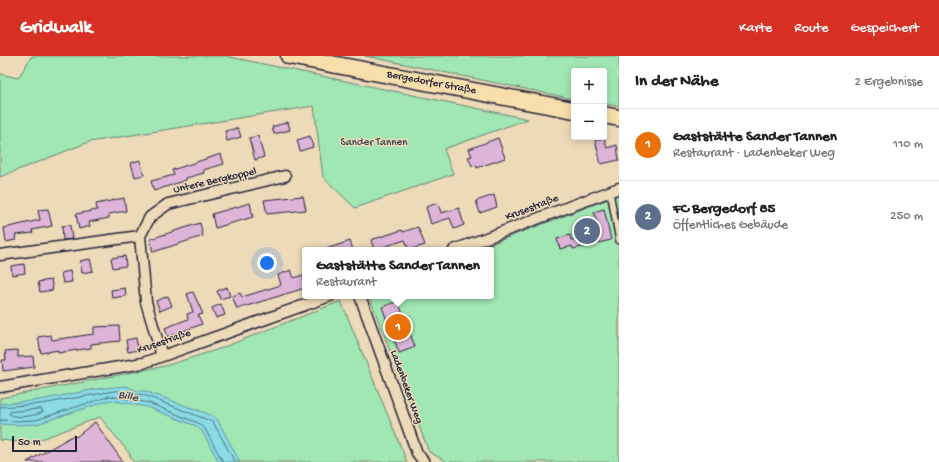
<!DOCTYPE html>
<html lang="de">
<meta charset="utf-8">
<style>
:root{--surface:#fff;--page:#f2f2f2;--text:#202124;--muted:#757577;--line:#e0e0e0;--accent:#d93025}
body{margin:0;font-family:"Gochi Hand",sans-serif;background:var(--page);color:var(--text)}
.controls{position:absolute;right:12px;top:12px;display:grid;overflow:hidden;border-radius:4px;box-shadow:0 2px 10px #0003}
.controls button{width:36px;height:36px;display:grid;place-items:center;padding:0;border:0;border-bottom:1px solid var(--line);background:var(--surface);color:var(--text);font:20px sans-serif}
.scale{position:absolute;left:12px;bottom:10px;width:65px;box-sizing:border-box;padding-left:4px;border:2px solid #22223b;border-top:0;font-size:11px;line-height:14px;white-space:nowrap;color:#22223b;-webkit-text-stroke:3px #eddab8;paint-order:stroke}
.you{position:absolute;left:267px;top:207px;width:14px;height:14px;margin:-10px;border:3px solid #fff;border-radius:50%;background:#1a73e8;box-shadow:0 0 0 6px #1a73e833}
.badge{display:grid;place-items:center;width:26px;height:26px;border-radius:50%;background:var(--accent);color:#fff;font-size:13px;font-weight:700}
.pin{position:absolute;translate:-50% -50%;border:2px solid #fff;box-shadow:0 1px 4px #0006}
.popup{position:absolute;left:302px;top:191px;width:192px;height:52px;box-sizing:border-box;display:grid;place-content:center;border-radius:4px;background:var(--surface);filter:drop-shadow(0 1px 3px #0005);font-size:13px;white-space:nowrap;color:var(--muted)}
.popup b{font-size:15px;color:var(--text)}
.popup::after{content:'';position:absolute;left:50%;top:100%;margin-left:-8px;border:8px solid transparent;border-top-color:var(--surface)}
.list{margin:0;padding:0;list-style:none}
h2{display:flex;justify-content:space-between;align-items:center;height:52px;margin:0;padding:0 16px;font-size:17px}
h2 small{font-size:13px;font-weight:400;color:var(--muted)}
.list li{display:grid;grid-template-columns:26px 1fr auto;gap:12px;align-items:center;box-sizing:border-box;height:72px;padding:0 16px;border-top:1px solid var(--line)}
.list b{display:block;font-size:15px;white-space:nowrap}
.list p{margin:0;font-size:13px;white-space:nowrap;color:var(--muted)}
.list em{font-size:13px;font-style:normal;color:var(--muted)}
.map{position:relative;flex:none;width:619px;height:406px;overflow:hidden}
header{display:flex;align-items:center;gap:24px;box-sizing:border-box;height:56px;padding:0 20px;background:var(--accent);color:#fff}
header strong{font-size:19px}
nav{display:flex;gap:22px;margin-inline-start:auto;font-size:14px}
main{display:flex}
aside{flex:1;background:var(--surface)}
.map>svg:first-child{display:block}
</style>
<header>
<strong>Gridwalk</strong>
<nav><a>Karte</a><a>Route</a><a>Gespeichert</a></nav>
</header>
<main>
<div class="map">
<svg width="619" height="406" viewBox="0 0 619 406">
<rect width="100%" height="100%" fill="#eddab8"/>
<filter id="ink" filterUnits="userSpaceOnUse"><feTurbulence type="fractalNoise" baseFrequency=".025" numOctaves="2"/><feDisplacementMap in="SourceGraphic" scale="8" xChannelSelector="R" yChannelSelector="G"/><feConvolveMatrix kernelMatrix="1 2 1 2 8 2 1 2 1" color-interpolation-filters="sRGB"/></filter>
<g filter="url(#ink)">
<path fill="#a1e7b3" stroke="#628477" d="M32 0H225L528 63 444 93 453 118 355 152 323 121 314 50 89 86 0 121V18L18 22Z
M365 0H619V50L604 48V15H574V43Z
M619 139V406H447L429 396 369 240H491V194H475Z
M341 245 407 406H133L129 397 100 361 31 387 0 384V342L165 310 219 293Z"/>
<path fill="#8adbe4" stroke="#6091a0" d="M126 330 137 335H145L211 359 217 363 240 406H219L202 375 196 370 147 351 110 344 37 368 16 369 0 368V348L40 344 96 333Z"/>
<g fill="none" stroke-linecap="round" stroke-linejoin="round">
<path stroke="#4c6c7f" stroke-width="1" d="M0 351 41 348 114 335C126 334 133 339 144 339L213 366 235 406
M41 353 43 356C34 360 17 363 9 358L10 356Z
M0 364 16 365 36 364 110 340 149 347 198 367 205 373 223 406"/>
</g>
<path fill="#dfb4d9" stroke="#22223b" d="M288 66 290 74 274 78 272 71Z
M238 72 241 81 227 85 225 75Z
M258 80 264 101 255 104 249 82Z
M310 80 313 91 300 95 297 84Z
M498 82 505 102 477 112 476 109 472 110 468 101 472 100 469 93Z
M604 82 607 92 617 89 619 104 601 108 595 84Z
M221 98 224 108 203 114 204 117 186 122V124L154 135 151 125 174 119 172 114Z
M140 104 144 119 135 121 131 107Z
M494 139 497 151 480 157 476 145Z
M303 140 306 154 267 158 264 144Z
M124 142 126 155 109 158V162L89 166 90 170 79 173 76 158 97 154 96 148Z
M250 147 253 161 215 172 212 158Z
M438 147 441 157 459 152 464 169 454 173 450 162 431 168 426 151Z
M48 153 52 170 32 174 33 177 15 179 16 184 6 186 4 172 40 164 38 154Z
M604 153 611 184 573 193 572 190 560 193 557 183 570 179 571 184 600 177 594 156Z
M200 167 203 180 153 196 150 183Z
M70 169 72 183 63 184 62 170Z
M418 171 425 189 409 194 405 184 374 194 371 184 402 174 403 176Z
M350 185 353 194H327L326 193Z
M125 200 126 210 113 212 111 202Z
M90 203 93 215 82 217 80 205Z
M24 208 25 217 12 219 11 210Z
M291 214 294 222 303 219 305 232 237 253 232 240 240 237 242 241 281 229 278 219Z
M70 215 72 226 63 227 61 217Z
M51 224 53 234 40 236 38 226Z
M227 231 230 240 220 243 217 235Z
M125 232 126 240 112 242 111 234Z
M193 236 203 258 198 259 202 268 168 281 165 272 188 263 187 258 193 256 187 238Z
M168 240 172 250 160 255 156 245Z
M398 245 415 291 399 297 382 251Z
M221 248 225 259 216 262 212 252Z
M119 270 120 285 91 288V292L58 297V294L41 297 38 281 51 279 52 284 94 278V271Z
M136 282 138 294 128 296 126 284Z
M18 294V301L33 300 34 311 3 315 2 304H6L5 295Z
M95 366 123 406H27L74 379 76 381Z"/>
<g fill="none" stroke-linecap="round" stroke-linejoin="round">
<g stroke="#22223b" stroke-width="8">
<path id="service" d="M610 136 619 185"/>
</g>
<g stroke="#22223b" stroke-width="13">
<path id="minor" d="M140 180 146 246 162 300
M454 194 619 132
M0 199 140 180 150 161 168 148 285 120
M360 240 417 397 424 406
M0 331 143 307 330 240"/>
</g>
<g stroke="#22223b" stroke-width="19">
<g id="primary">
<path id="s1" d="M289 0 574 54"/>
<path d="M604 59 619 62"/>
</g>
</g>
<use href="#service" stroke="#eddab8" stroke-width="5"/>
<use href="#minor" stroke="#eddab8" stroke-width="10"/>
<use href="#primary" stroke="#f8deab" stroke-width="16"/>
</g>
</g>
<g text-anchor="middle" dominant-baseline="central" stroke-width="3" stroke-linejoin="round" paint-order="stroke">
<g font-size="11" fill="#22223b" stroke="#eddab8">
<text stroke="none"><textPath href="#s1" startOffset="145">Bergedorfer Straße</textPath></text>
<text transform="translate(215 125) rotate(-13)">Untere Bergkoppel</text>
<text transform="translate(532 152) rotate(-21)">Krusestraße</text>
<text transform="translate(164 286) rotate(-19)">Krusestraße</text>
<text transform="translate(406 331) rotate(70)">Ladenbeker Weg</text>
</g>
<g font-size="11" fill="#3b4953" stroke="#eddab8">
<text x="374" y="87">Sander Tannen</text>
</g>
<g font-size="12" font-style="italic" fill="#37475d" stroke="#eddab8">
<text transform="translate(128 341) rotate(11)">Bille</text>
</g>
</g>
</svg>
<div class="controls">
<button>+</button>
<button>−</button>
</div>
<div class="scale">50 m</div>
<div class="you"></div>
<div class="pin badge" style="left:398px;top:271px;background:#e8710a">1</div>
<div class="popup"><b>Gaststätte Sander Tannen</b>Restaurant</div>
<div class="pin badge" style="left:587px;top:175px;background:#5c6f8a">2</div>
</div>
<aside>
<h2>In der Nähe<small>2 Ergebnisse</small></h2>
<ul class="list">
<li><span class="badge" style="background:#e8710a">1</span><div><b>Gaststätte Sander Tannen</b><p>Restaurant · Ladenbeker Weg</p></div><em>110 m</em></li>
<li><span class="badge" style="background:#5c6f8a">2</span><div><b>FC Bergedorf 85</b><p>Öffentliches Gebäude</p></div><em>250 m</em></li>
</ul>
</aside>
</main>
